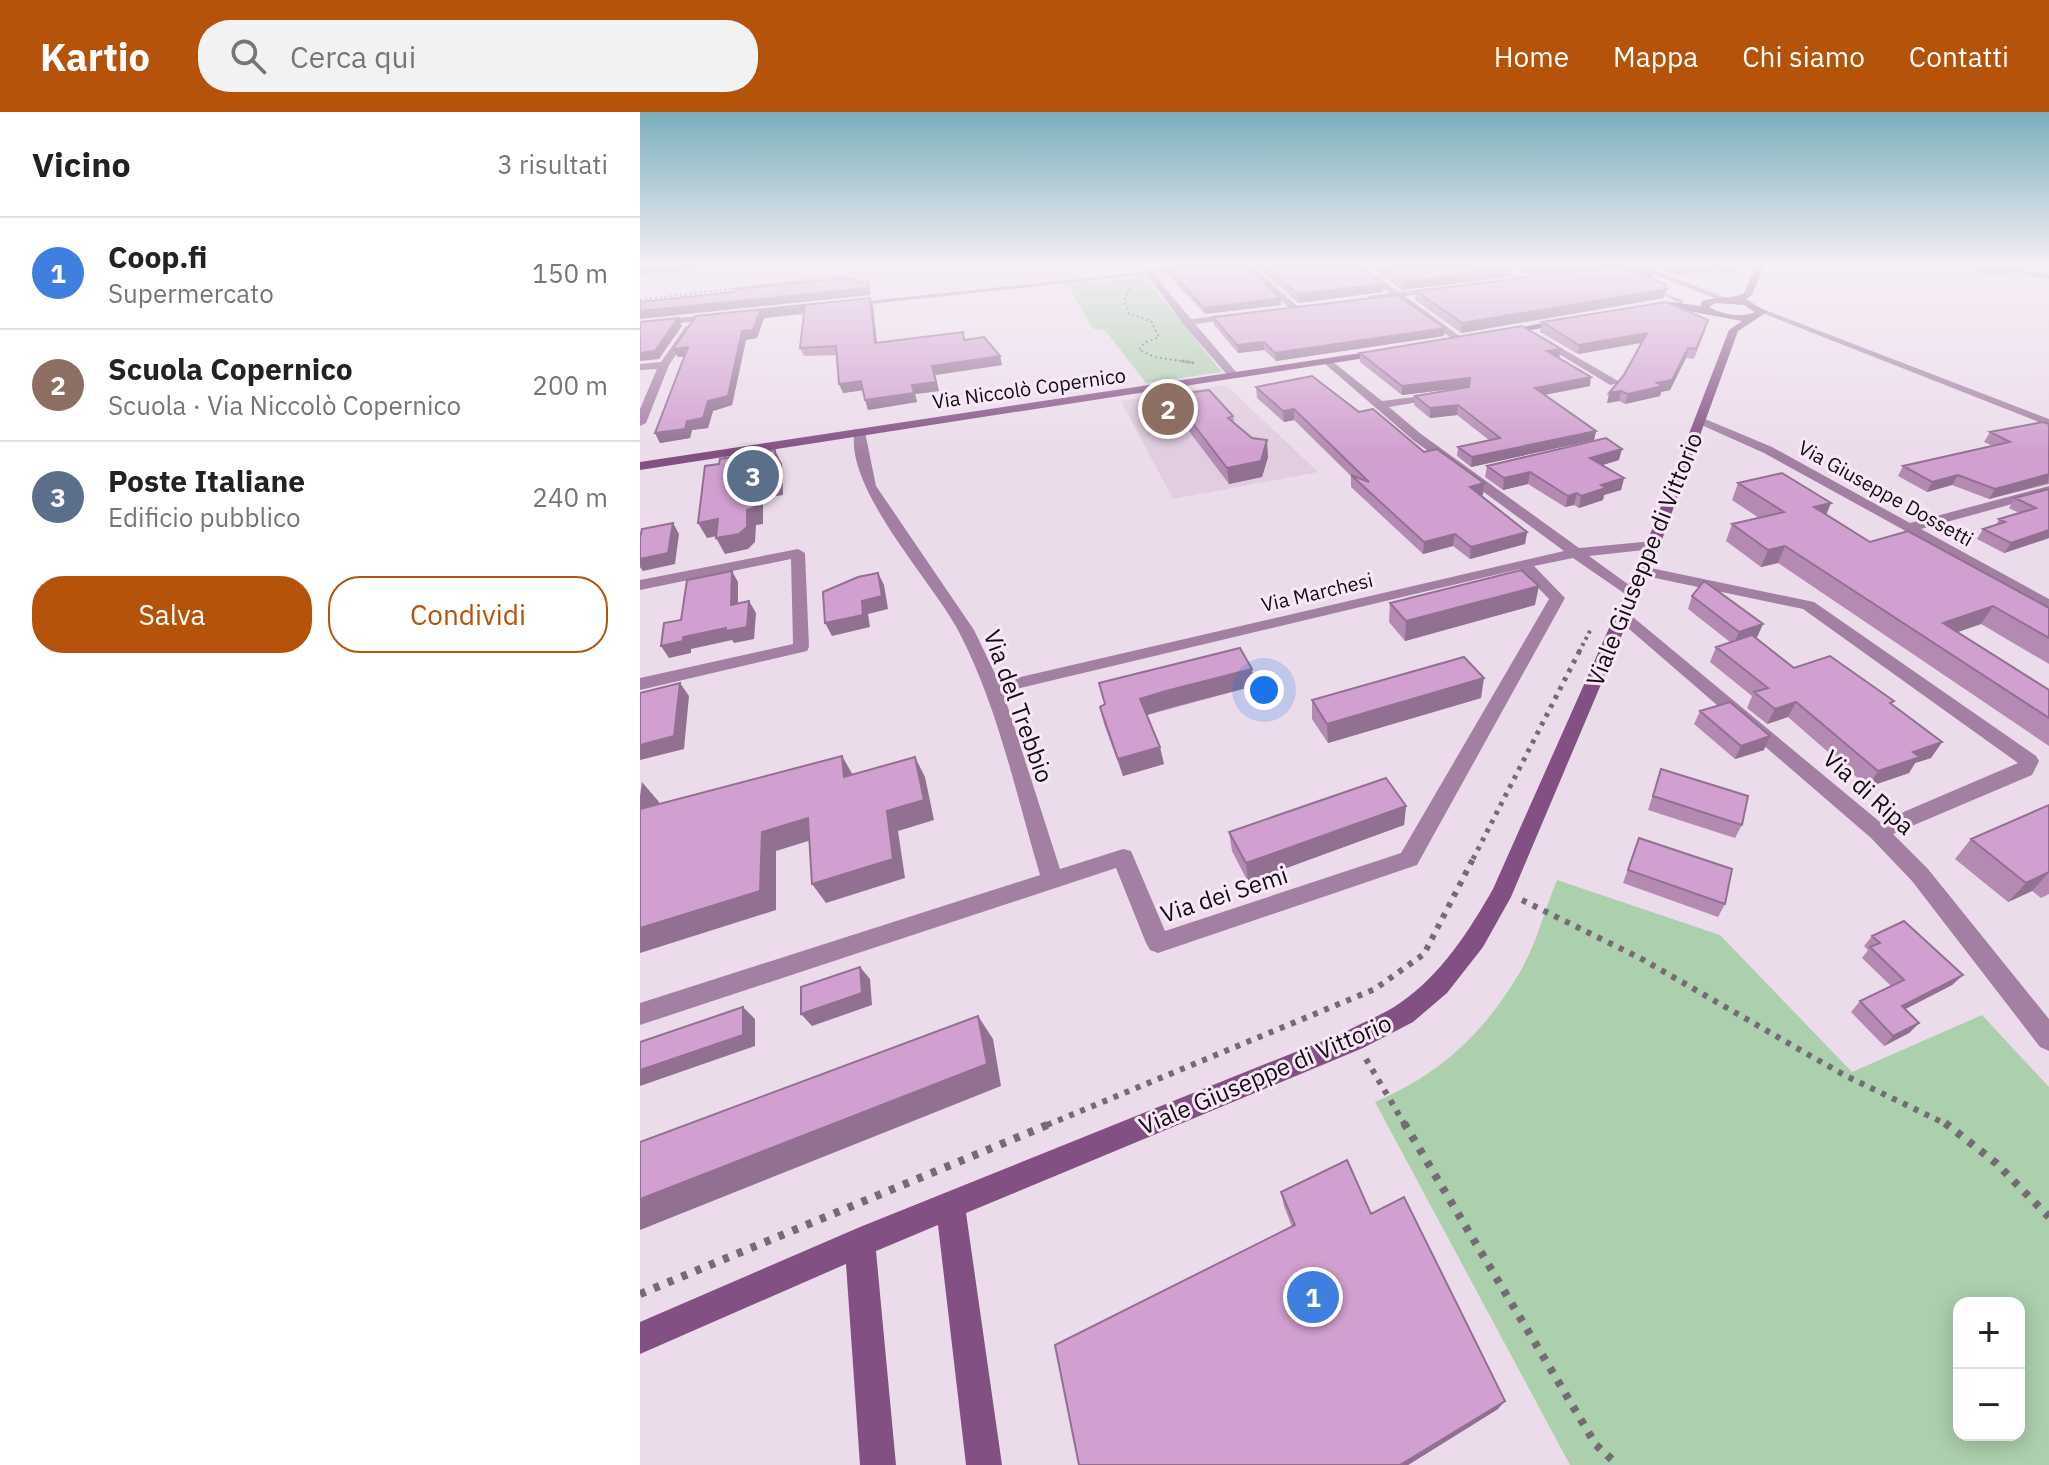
<!DOCTYPE html>
<html lang="it">
<meta charset="utf-8">
<style>
:root{--surface:#fff;--page:#f2f2f2;--text:#222;--muted:#767676;--line:#e0e0e0;--accent:#b45309}
body{margin:0;font-family:"IBM Plex Sans",sans-serif;background:var(--page);color:var(--text)}
.controls{position:absolute;right:24px;bottom:24px;display:grid;overflow:hidden;border-radius:16px;box-shadow:0 4px 20px #0003}
.controls button{width:72px;height:72px;display:grid;place-items:center;padding:0;border:0;border-bottom:2px solid var(--line);background:var(--surface);color:var(--text);font:40px sans-serif}
.you{position:absolute;left:624px;top:578px;width:28px;height:28px;margin:-20px;border:6px solid #fff;border-radius:50%;background:#1a73e8;box-shadow:0 0 0 12px #1a73e833}
.badge{display:grid;place-items:center;width:52px;height:52px;border-radius:50%;background:var(--accent);color:#fff;font-size:26px;font-weight:700}
.pin{position:absolute;translate:-50% -50%;border:4px solid #fff;box-shadow:0 2px 8px #0006}
.list{margin:0;padding:0;list-style:none}
h2{display:flex;justify-content:space-between;align-items:center;height:104px;margin:0;padding:0 32px;font-size:34px}
h2 small{font-size:26px;font-weight:400;color:var(--muted)}
.list li{display:grid;grid-template-columns:52px 1fr auto;gap:24px;align-items:center;box-sizing:border-box;height:112px;padding:0 32px;border-top:2px solid var(--line)}
.list b{display:block;font-size:30px;white-space:nowrap}
.list p{margin:0;font-size:26px;white-space:nowrap;color:var(--muted)}
.list em{font-size:26px;font-style:normal;color:var(--muted)}
.actions{display:flex;gap:16px;padding:24px 32px}
.actions a{flex:1;padding:18px 0;border:2px solid var(--accent);border-radius:32px;text-align:center;font-size:28px;color:var(--accent)}
.actions .main{background:var(--accent);color:#fff}
.icon{flex:none;width:44px;height:44px;fill:none;stroke:currentColor;stroke-width:2;stroke-linecap:round;stroke-linejoin:round}
.map{position:relative;flex:none;width:1409px;height:1353px;overflow:hidden}
header{display:flex;align-items:center;gap:48px;box-sizing:border-box;height:112px;padding:0 40px;background:var(--accent);color:#fff}
header strong{font-size:38px}
nav{display:flex;gap:44px;margin-inline-start:auto;font-size:28px}
.search{width:560px;height:72px;background:var(--page);display:flex;align-items:center;gap:20px;box-sizing:border-box;padding:0 28px;border-radius:32px;color:var(--muted);font-size:30px}
main{display:flex}
aside{flex:1;background:var(--surface)}
.map>svg:first-child{display:block}
</style>
<header>
<strong>Kartio</strong>
<div class="search"><svg class="icon" aria-label="search" viewBox="0 0 24 24"><circle cx="10" cy="10" r="6"/><path d="M15 15l6 6"/></svg>Cerca qui</div>
<nav><a>Home</a><a>Mappa</a><a>Chi siamo</a><a>Contatti</a></nav>
</header>
<main>
<aside>
<h2>Vicino<small>3 risultati</small></h2>
<ul class="list">
<li><span class="badge" style="background:#3f7fe0">1</span><div><b>Coop.fi</b><p>Supermercato</p></div><em>150 m</em></li>
<li><span class="badge" style="background:#8d6e63">2</span><div><b>Scuola Copernico</b><p>Scuola · Via Niccolò Copernico</p></div><em>200 m</em></li>
<li><span class="badge" style="background:#5c6f8a">3</span><div><b>Poste Italiane</b><p>Edificio pubblico</p></div><em>240 m</em></li>
</ul>
<div class="actions"><a class="main">Salva</a><a>Condividi</a></div>
</aside>
<div class="map">
<svg width="1409" height="1353" viewBox="0 0 1409 1353">
<rect width="100%" height="100%" fill="#ecdceb"/>
<path fill="#e1cce0" d="M586 273 678 360 533 387 481 289Z"/>
<path fill="#accfad" fill-rule="evenodd" d="M505 165 582 260 506 271 465 218 453 217 427 172Z
M917 768 1080 823 1212 960 1342 903 1409 975V1353H930L735 990C802 961 843 922 880 860 896 833 905 797 917 768ZM1319 1191H1379V1323H1319Z"/>
<path fill="#76a778" d="M0 152H121L0 163Z"/>
<g fill="none" stroke-linecap="round" stroke-linejoin="round">
<path stroke="#756b75" stroke-width="2" stroke-dasharray="2 3" stroke-linecap="butt" d="M489 177 484 189 489 202 511 209 519 225 504 231 499 238 515 245 554 251
M0 188 292 152"/>
<path stroke="#756b75" stroke-width="3" stroke-dasharray="2 3" stroke-linecap="butt" d="M542 249 554 251"/>
<path stroke="#756b75" stroke-width="4" stroke-dasharray="3 4" stroke-linecap="butt" d="M939 540 951 517"/>
<path stroke="#756b75" stroke-width="5" stroke-dasharray="4 6" stroke-linecap="butt" d="M833 747 940 538"/>
<path stroke="#756b75" stroke-width="6" stroke-dasharray="5 7" stroke-linecap="butt" d="M882 788 1000 846 1204 963 1308 1013
M726 947 765 1013
M407 1013 735 877 784 842 834 745"/>
<path stroke="#756b75" stroke-width="8" stroke-dasharray="6 9" stroke-linecap="butt" d="M764 1011 956 1333 978 1353
M1305 1011 1356 1051 1409 1105
M0 1182 412 1011"/>
<path fill="#a380a3" fill-rule="evenodd" d="M496 152H500L510 161 506 162Z
M1026 182 1042 188 1043 195H1039L1038 190 1026 184Z"/>
<path fill="#a380a3" fill-rule="evenodd" d="M603 152H611L657 194V198H651Z
M711 152H720L759 180 806 175 803 180 765 184 825 228 817 230 756 186 728 188V184L750 181Z
M849 152H858L886 168 879 170Z
M1002 152H1025L1009 156 1092 188 1085 190 999 157 978 156Z
M1320 152H1330L1351 158 1377 157 1409 163V167L1377 161 1350 163Z
M505 159H511L551 207 604 201 601 206 555 212 598 262V266H590L543 212Z
M46 214 54 216 29 253 6 311 0 314V297L17 257 0 258V252L21 250Z
M899 223 978 269 979 271 970 273 896 228Z
M688 246 742 289 806 281V285L802 286 749 295 781 322 939 436 1013 429 1020 433 1013 437 949 444 996 478 999 481 991 486 933 446 894 454 925 486 777 753 518 841 510 838 506 831 476 756 0 913V891L400 763C376 682 358 595 319 520 292 468 202 375 215 317L225 320 236 374 334 518 359 570 924 439 773 328 684 251 683 249ZM880 457 909 487 761 741 525 819 491 739 483 737 420 757 363 580Z
M1057 307H1065L1132 335 1270 411 1409 374V382L1281 417 1409 487V498L1124 341 1057 311Z
M158 437 165 441 169 535 167 539 0 578V566L153 532 151 447 0 478V468Z
M1001 454 1174 490 1396 644 1399 649 1392 663 1253 722 1288 757 1409 907V939L1400 935 1272 769 1231 726 974 504 976 501H988L1240 710 1378 651 1163 497 996 462 993 459Z"/>
<path fill="#a380a3" fill-rule="evenodd" d="M580 152H603L203 195 199 192Z
M1117 195 1409 307V314L1117 199Z
M83 202 80 207 0 215V209Z"/>
<path fill="#835083" fill-rule="evenodd" d="M1117 152H1125L1112 183 1106 187 1127 200 1098 219 1020 433 871 785 843 835 807 881 773 910 723 936 326 1101 362 1353H326L298 1113 236 1139 256 1353H220L206 1152 0 1242V1210L220 1115 705 920C723 910 743 903 760 891 801 863 829 819 853 777L1006 433 1089 218 1102 209 1032 196 1007 199 1002 196 1032 190 1060 194 1062 189C1077 184 1090 188 1104 181ZM1075 191 1104 193 1115 200C1100 206 1084 203 1069 195Z
M928 206 931 211 857 224 852 221Z
M747 237 752 240 751 242 0 358V350Z"/>
</g>
<path fill="#b48ab3" d="M614 152H716L744 172 743 180 658 191Z
M725 152H857L867 157 866 165 762 178Z
M864 152H1003L1015 156 1013 165 1010 166 1024 186 821 221 775 188 776 179 991 152 886 163Z
M1021 152H1098L1094 162 1076 158 1035 163 1020 157Z
M528 157 641 193 565 202 528 163Z
M230 186 233 194 237 231 323 220 325 227 360 244 362 253 295 263 299 279 275 282 277 290 228 298 223 278 203 281 197 243 164 244 160 236 164 202 124 206 117 226 106 228 92 293 73 299 68 316 52 318 50 326 20 331 15 321 44 244 38 245 33 237 56 204Z
M573 205 804 224 636 249 624 238 598 241 574 213Z
M902 210 1066 217 1054 247 1046 246 1030 278 1021 280 1020 284 985 292 979 289 967 291 1001 231 938 242 900 220Z
M921 237 919 246 950 274 904 283 956 319 954 328 831 355 817 344 818 335 849 328 817 303 790 306 774 293 775 284 829 275 762 283 720 250V241Z
M616 275 719 300 784 340 844 371 843 383 841 384 887 420 885 432 830 447 813 434 783 442 711 375V364L654 308 644 310 617 286Z
M531 283 593 304 594 310 612 326 628 345 622 365 589 372 533 298Z
M1409 312V372L1349 387 1312 373 1287 380 1258 364 1263 354 1353 334 1344 330 1350 320Z
M979 348 962 353 984 366 981 378 964 383 963 388 939 396 934 393 925 395 888 372 863 378 845 365 847 354Z
M1098 371 1191 391 1186 402 1230 430 1409 496V552L1341 512 1317 520 1409 578V634L1138 451 1121 455 1086 429 1092 412 1119 406 1092 388Z
M1409 377V426L1364 441 1337 427 1343 417 1356 413 1359 407 1379 401 1369 396 1375 386Z
M1052 484 1123 512 1117 525 1115 526 1154 556 1252 592 1302 630 1291 646 1275 651 1269 661 1228 675 1148 605 1127 612 1107 596 1112 584 1070 550 1076 535 1090 530 1048 497Z
M750 491 895 493 765 529 749 510Z
M459 571 614 574 507 603 524 652 483 664 464 612 460 595 465 592Z
M841 586 688 631 672 607V588Z
M1060 599 1124 638 1095 647 1054 612Z
M1021 657 1102 713 1095 726 1008 698Z
M1409 693V782L1401 786 1392 779 1368 790 1315 747 1331 727Z
M766 694 764 713 608 770 592 739 589 720Z
M999 726 1085 792 1078 805 983 771Z
M1232 824 1323 863 1312 873 1265 897 1279 911 1269 921 1244 934 1211 900 1220 889 1251 874 1222 846 1228 838 1224 834Z
M641 1080 731 1102 858 1297 768 1353H439L652 1115 644 1094Z"/>
<path fill="#927092" d="M520 152H571L521 155Z
M921 152H1000L886 163 887 155Z
M1066 152H1078L1076 158 1035 163 1037 155Z
M1015 156 1013 165 991 168 993 159Z
M867 157 866 165 762 178V170Z
M216 167 219 174 228 169 231 183 0 207V199L216 170Z
M744 172 743 180 658 191V182Z
M1027 177 1024 186 821 221 822 211Z
M230 186 233 194 238 240 235 231Z
M641 186V193L565 202 564 196Z
M165 193 168 201 124 206 117 226 106 228 92 293 73 299 68 316 52 318 50 326 20 331 15 321 47 309 68 289 102 219 120 198Z
M38 206 42 214 19 247 0 249V241Z
M805 216 804 224 636 249 635 241Z
M1007 221 1005 230 938 242 939 233Z
M624 230V238L598 241 597 233Z
M48 235 53 244 38 245 33 237Z
M1048 236 1046 246 1030 278 1021 280 1020 284 985 292 988 282 1017 271Z
M921 237 919 246 907 239Z
M360 244 362 253 295 263 299 279 275 282 277 290 228 298 225 288 272 273 292 254Z
M951 265 950 274 893 285 895 276Z
M830 266 829 275 762 283V274Z
M221 269 225 278 203 281 199 272Z
M981 279 979 289 967 291 969 281Z
M818 293 817 303 790 306V296Z
M654 297V308L644 310 643 299Z
M956 319 954 328 831 355 832 345Z
M627 328 628 345 622 365 589 372 587 356Z
M982 337 979 348 947 358 950 346Z
M135 338 142 352 143 383 123 386V412L116 413 115 430 108 437 85 442 76 426 107 398 115 371Z
M890 360 888 372 863 378 864 366Z
M1409 362 1408 371 1349 387 1355 377Z
M1318 363 1312 373 1287 380 1292 370Z
M984 366 981 378 964 383 963 388 939 396 941 384 961 373Z
M844 371 843 383 828 387 830 375Z
M937 381 934 393 925 395 928 384Z
M1191 391 1184 408 1174 395Z
M78 407 87 422 67 426 58 411Z
M33 411 39 422 35 452 3 459 0 455V447Z
M1409 418V426L1364 441 1371 431Z
M887 420 885 432 830 447 831 435Z
M815 422 813 434 783 442 784 430Z
M1145 434 1138 451 1121 455 1128 438Z
M92 459 98 470V505L91 493Z
M238 461 244 473 248 497 228 502 230 515 192 524 185 511 222 489Z
M899 474 895 493 765 529 766 509Z
M109 489 116 501 114 527 94 531 92 528 51 537V541L29 546 21 534 43 525Z
M1353 494 1341 512 1292 529 1303 511Z
M1123 512 1117 525 1093 533 1099 520Z
M612 557 614 574 529 596 504 604 500 587 526 579Z
M844 566 841 586 688 631 687 612Z
M40 571 49 584 44 637 0 648V633Z
M1156 590 1148 605 1127 612 1135 597Z
M1130 624 1124 638 1095 647 1101 634Z
M1302 630 1291 646 1275 651 1269 661 1228 675 1238 659 1273 640Z
M520 635 524 652 483 664 478 647Z
M202 644 213 663 204 665Z
M275 645 285 665 294 708 258 719 265 766 186 791 172 772 247 699Z
M2 670 19 690 15 717 0 699V684Z
M766 694 764 713 608 770 606 751Z
M168 706 181 725 136 739V798L0 841V816L122 720Z
M1409 760 1392 779 1368 790 1386 771Z
M220 855 230 867 232 893 172 914 161 902Z
M1323 863 1312 873 1252 904 1262 894Z
M103 895 115 907V934L0 974V958Z
M338 904 353 927 361 974 0 1118V1087Z
M1279 911 1269 921 1244 934 1253 924Z
M865 1289 858 1297 768 1353H760Z"/>
<path fill="#d1a0d0" stroke="#927092" stroke-width="2" d="M578 152H604L641 186 564 196 528 157Z
M622 152H716L744 172 658 182Z
M736 152H857L867 157 762 170Z
M880 152H921L887 155Z
M998 152H1003L1015 156 993 159 1025 172 1027 177 822 211 776 179Z
M1029 152H1066L1037 155Z
M205 166 216 167V170L228 169 229 176 0 199V190L93 180 94 177Z
M757 183 805 216 635 241 624 230 597 233 573 205Z
M230 186 235 231 323 220 324 228 344 225 360 244 292 254 296 270 272 273 274 281 225 288 221 269 199 272 196 234 160 236 165 193 120 198 113 218 102 219 88 284 68 289 63 306 47 309 45 317 15 321 48 235 33 237 56 204Z
M1026 190 1068 208 1056 237 1048 236 1032 268 1017 271 1023 274 988 282 981 279 969 281 984 263 1007 221 939 233 902 210Z
M38 206 15 239 0 241V210Z
M882 214 921 237 907 239 951 265 895 276 956 319 832 345 818 335 860 326 818 293 790 296 775 284 829 275 830 266 762 274 720 241Z
M672 264 719 300 733 297 784 340 797 337 844 371 830 375 887 420 831 435 815 422 784 430 711 363 729 370 654 297 643 299 616 275Z
M569 278 593 304 588 306 612 326 627 328 621 349 587 356 531 283Z
M1403 310 1409 312V362L1355 377 1318 363 1292 370 1263 354 1370 330 1350 320Z
M966 326 982 337 950 346 984 366 961 373 966 376 941 384 937 381 928 384 890 360 864 366 847 354Z
M135 338V368L115 371 114 396 107 398V415L99 422 76 426 78 407 58 411 65 354 79 352 80 347Z
M1142 361 1191 391 1174 395 1230 430 1268 419 1409 496V526L1353 494 1303 511 1409 578V606L1145 434 1128 438 1092 412 1144 400 1098 371Z
M1409 377V418L1371 431 1343 417 1365 410 1359 407 1396 396 1375 386Z
M33 411 28 441 0 447V425L2 417Z
M881 458 899 474 766 509 750 491Z
M92 459 91 493 109 489 107 515 86 519V516L43 525V529L21 534 24 511 41 508 47 468Z
M238 461 242 484 222 489 223 503 185 511 183 480 218 465Z
M1064 469 1123 512 1099 520 1052 484Z
M1112 523 1154 556 1190 544 1254 589 1250 591 1302 630 1273 640 1280 645 1238 659 1156 590 1135 597 1114 580 1128 576 1076 535Z
M600 536 612 557 526 579 500 587 520 635 478 647 460 595 465 592 459 571Z
M824 545 844 566 687 612 672 588Z
M40 571 34 624 0 633V581Z
M1090 590 1130 624 1101 634 1060 599Z
M202 644 204 665 275 645 284 688 247 699 253 747 172 772 168 706 122 720 120 779 0 816V697Z
M1021 657 1108 684 1102 713 1013 684Z
M746 666 766 694 606 751 589 720Z
M1409 693V760L1386 771 1331 727Z
M999 726 1092 757 1085 792 988 758Z
M1264 809 1323 863 1262 894 1279 911 1253 924 1220 889 1264 868 1230 835 1240 831 1232 824Z
M220 855 222 881 161 902V875Z
M103 895V923L0 958V930Z
M338 904 347 952 0 1087V1030Z
M707 1048 731 1102 764 1085 865 1289 760 1353H439L415 1233 655 1113 641 1080Z"/>
<linearGradient id="sky" x2="0" y2="1"><stop stop-color="#7aafbb"/><stop offset="0.45" stop-color="#f6eff6"/><stop offset="1" stop-color="#f6eff6" stop-opacity="0"/></linearGradient>
<rect width="1409" height="341" fill="url(#sky)"/>
<g text-anchor="middle" dominant-baseline="central" stroke-width="6" stroke-linejoin="round" paint-order="stroke">
<g font-size="20" fill="#120d12" stroke="#f9e9f8">
<text transform="translate(389 276) rotate(-8)">Via Niccolò Copernico</text>
<text transform="translate(1246 381) rotate(29)">Via Giuseppe Dossetti</text>
<text transform="translate(677 480) rotate(-13)">Via Marchesi</text>
</g>
<g font-size="24" fill="#120d12" stroke="#f9e9f8">
<text transform="translate(1004 447) rotate(-68)">Viale Giuseppe di Vittorio</text>
<text transform="translate(379 594) rotate(70)">Via del Trebbio</text>
<text transform="translate(1229 680) rotate(42)">Via di Ripa</text>
<text transform="translate(584 782) rotate(-18)">Via dei Semi</text>
<text transform="translate(625 962) rotate(-23)">Viale Giuseppe di Vittorio</text>
</g>
</g>
</svg>
<div class="controls">
<button>+</button>
<button>−</button>
</div>
<div class="you"></div>
<div class="pin badge" style="left:673px;top:1185px;background:#3f7fe0">1</div>
<div class="pin badge" style="left:528px;top:297px;background:#8d6e63">2</div>
<div class="pin badge" style="left:113px;top:364px;background:#5c6f8a">3</div>
</div>
</main>
